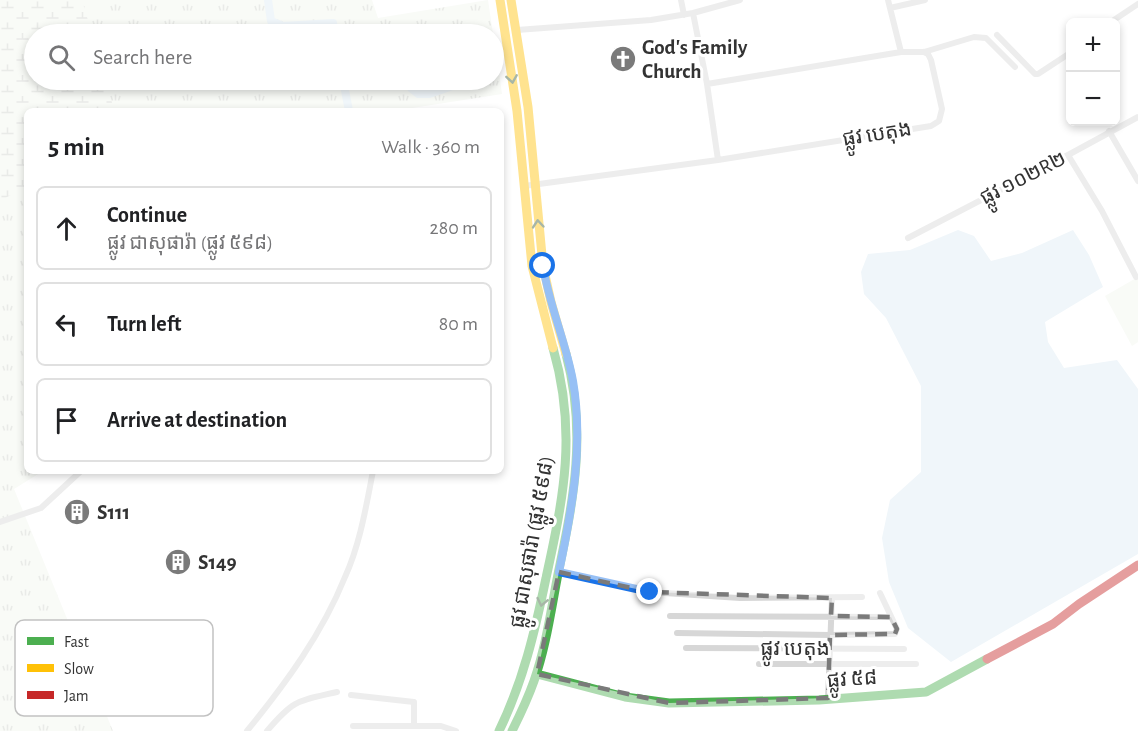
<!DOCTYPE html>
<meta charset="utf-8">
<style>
:root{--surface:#fff;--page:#f6f6f6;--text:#202124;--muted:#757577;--line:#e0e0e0}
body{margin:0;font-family:"Alegreya Sans","Noto Sans Khmer",sans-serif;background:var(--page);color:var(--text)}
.controls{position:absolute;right:18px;top:18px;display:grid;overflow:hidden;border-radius:9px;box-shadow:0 3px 9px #0003}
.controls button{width:54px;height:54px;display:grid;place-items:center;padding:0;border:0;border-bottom:2px solid var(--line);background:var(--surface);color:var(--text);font:30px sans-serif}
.stop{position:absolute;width:18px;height:18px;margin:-14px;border:4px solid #1a73e8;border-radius:50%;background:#fff}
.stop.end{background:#1a73e8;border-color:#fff;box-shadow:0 2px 6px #0008}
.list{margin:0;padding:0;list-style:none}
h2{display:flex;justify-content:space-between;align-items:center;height:78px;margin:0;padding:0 24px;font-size:26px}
h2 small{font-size:20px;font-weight:400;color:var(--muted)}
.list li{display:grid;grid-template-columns:39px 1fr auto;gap:18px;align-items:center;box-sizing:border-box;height:84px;margin:0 12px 12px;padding:0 12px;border:2px solid var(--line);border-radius:9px}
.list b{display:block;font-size:22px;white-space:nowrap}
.list p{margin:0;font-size:20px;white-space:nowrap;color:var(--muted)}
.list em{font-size:20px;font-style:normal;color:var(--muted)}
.icon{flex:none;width:33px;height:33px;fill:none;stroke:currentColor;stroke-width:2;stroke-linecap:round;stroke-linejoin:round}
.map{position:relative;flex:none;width:1138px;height:731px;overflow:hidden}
.search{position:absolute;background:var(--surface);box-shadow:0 3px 9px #0003;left:24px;top:24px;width:480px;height:66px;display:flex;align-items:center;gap:15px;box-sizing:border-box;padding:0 21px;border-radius:33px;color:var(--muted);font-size:22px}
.panel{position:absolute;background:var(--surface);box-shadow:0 3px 9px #0003;left:24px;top:108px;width:480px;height:366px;border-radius:9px}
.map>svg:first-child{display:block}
</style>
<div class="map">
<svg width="1138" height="731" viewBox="0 0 1138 731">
<defs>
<pattern id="grass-tufts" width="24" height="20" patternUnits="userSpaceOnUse" patternTransform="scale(1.5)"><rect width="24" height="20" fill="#f1f5ed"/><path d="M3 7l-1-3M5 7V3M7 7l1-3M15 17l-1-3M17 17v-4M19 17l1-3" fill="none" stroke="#cfd2cc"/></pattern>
<pattern id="wetland-marsh" width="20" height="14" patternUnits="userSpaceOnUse" patternTransform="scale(1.5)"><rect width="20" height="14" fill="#f1f5ed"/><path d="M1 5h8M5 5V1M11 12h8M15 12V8" fill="none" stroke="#cfd2cc"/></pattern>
</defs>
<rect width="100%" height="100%" fill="#fff"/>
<path fill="url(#grass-tufts)" d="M0 0H372L378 18 488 0 493 34H34V80H494V36L502 94 393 111H27V471H43L14 489 113 731H0Z"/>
<path fill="url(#wetland-marsh)" d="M0 0H82L92 34H34V80H105L113 106 109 111H27V186L0 201Z"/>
<path fill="#f1f5ed" d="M1138 277V342L1132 346 1105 296Z"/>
<path fill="#ddebf3" d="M403 80H454L456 89 430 98H417L408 91Z
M958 230 974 236 991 261 1022 253 1073 230 1089 255 1103 287 1045 322 1048 342 1064 368 1117 360 1138 389V554L951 662 908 628 889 582 882 538 890 500 921 472V386L886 318 864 294 861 272 868 254 910 250Z"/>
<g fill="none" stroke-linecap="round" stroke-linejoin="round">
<path stroke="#ddebf3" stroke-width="8" d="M268 0 271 21 283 26 333 23 335 34
M343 80 349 111"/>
<path stroke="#d7d7d7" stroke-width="6" d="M681 0 684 15
M888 0 901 52
M890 8 925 0
M693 13 707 84 718 160
M1111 22 1138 4
M517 30 651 20 693 13 740 0
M997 35 1035 74H1038L1070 53
M707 84 901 52H924L974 37 986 38 1015 67
M1109 131 1138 181
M1068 155 1102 211 1136 277
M524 186 718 160 931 126 939 121 942 109 931 60 928 54 924 52
M908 238 1068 155 1138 117
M0 522 41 508 81 471
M559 572 650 592 740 598 862 597
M670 616 891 617
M677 633 830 635 895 634 897 629 880 593
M686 648 904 649
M759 664H916
M351 695 414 702V726
M828 698 832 598
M353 726H441L456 731
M247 731C286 683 322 634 345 577 360 544 366 507 373 471
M267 731C294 699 298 701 337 692"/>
<path stroke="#4caf50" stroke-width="9" d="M537 674 625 697 669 703 819 700 926 692 987 659
M499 731C523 682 535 631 546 578 564 496 577 431 553 348
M512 731C520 715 528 698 534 681 546 647 551 610 558 574 574 498 587 432 566 354"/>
<path stroke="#ffc107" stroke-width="9" d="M500 0 517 111 532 266 553 348
M511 0 528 107 543 266 551 302 566 354"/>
<path stroke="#c62828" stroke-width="9" d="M987 659 1053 624 1079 604 1138 565"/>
</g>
<defs><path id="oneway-chevron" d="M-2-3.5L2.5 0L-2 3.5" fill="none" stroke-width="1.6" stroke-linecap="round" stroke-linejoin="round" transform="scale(1.5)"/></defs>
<g stroke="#3c5e3d">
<use href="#oneway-chevron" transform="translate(512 79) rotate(81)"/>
<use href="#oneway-chevron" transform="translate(538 224) rotate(-95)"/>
<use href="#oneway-chevron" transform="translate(542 602) rotate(102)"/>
</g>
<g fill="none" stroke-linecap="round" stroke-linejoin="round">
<path stroke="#1a73e8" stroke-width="8" d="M543 266C549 305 566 342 573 381 584 445 572 510 559 572L650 592"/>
</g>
<path d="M0 0H1138V731H0ZM559 572 650 592 832 598 831 616 891 617 897 629 895 634 830 635 828 698 669 703 537 674Z" fill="#fff" fill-opacity=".55" fill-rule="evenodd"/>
<path fill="none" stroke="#7a7a7a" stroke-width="4.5" stroke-dasharray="12 8" stroke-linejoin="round" d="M559 572 650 592 832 598 831 616 891 617 897 629 895 634 830 635 828 698 669 703 537 674Z"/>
<defs>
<g id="church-disc" transform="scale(1.35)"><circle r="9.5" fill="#7a7a7a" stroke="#fff"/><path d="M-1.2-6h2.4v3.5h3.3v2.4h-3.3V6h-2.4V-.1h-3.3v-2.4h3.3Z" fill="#fff"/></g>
<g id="building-disc" transform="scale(1.35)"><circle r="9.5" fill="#7a7a7a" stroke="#fff"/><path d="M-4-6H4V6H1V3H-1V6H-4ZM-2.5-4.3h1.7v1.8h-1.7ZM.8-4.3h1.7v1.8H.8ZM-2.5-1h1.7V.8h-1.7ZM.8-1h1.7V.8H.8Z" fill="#fff"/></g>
</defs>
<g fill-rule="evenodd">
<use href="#church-disc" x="623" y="59"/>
<use href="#building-disc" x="77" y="512"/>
<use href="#building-disc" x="178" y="562"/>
</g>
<g text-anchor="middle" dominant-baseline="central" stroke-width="6" stroke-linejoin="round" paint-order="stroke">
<g font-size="21" font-weight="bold" fill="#333" stroke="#fff" text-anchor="start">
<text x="642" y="47">God's Family<tspan x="642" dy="24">Church</tspan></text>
<text x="97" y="512">S111</text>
<text x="198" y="562">S149</text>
</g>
<g font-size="21" fill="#333" stroke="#fff">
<text transform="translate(877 134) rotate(-9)">ផ្លូវ បេតុង</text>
<text transform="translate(1023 178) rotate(-27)">ផ្លូវ ១០២R២</text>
<text transform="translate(532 542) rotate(-80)">ផ្លូវ ជាសុផារ៉ា (ផ្លូវ ៥៩៨)</text>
<text x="795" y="648">ផ្លូវ បេតុង</text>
<text transform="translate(852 679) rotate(-4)">ផ្លូវ ៥៨</text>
</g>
</g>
<rect x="15" y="620" width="198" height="96" rx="9" fill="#fff" stroke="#c2c2c2" stroke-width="1.5"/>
<rect x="27" y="637" width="27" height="8" fill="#4caf50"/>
<rect x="27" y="664" width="27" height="8" fill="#ffc107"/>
<rect x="27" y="691" width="27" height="8" fill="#c62828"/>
<g font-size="16" fill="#333">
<text x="64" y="647">Fast</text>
<text x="64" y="674">Slow</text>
<text x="64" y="701">Jam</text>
</g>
</svg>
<div class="controls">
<button>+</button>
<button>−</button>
</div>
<div class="stop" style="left:543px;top:266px"></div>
<div class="stop end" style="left:650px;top:592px"></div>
<div class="search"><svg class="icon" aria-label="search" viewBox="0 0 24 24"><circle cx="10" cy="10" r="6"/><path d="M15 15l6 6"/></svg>Search here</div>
<section class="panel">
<h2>5 min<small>Walk · 360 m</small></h2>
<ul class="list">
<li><svg class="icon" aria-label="ahead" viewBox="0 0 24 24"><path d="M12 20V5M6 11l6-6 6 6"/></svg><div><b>Continue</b><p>ផ្លូវ ជាសុផារ៉ា (ផ្លូវ ៥៩៨)</p></div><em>280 m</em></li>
<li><svg class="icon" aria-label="left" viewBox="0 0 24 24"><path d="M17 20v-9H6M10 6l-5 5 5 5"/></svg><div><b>Turn left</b></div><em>80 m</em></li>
<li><svg class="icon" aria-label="arrive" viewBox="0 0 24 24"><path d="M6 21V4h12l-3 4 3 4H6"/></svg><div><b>Arrive at destination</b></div></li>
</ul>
</section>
</div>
